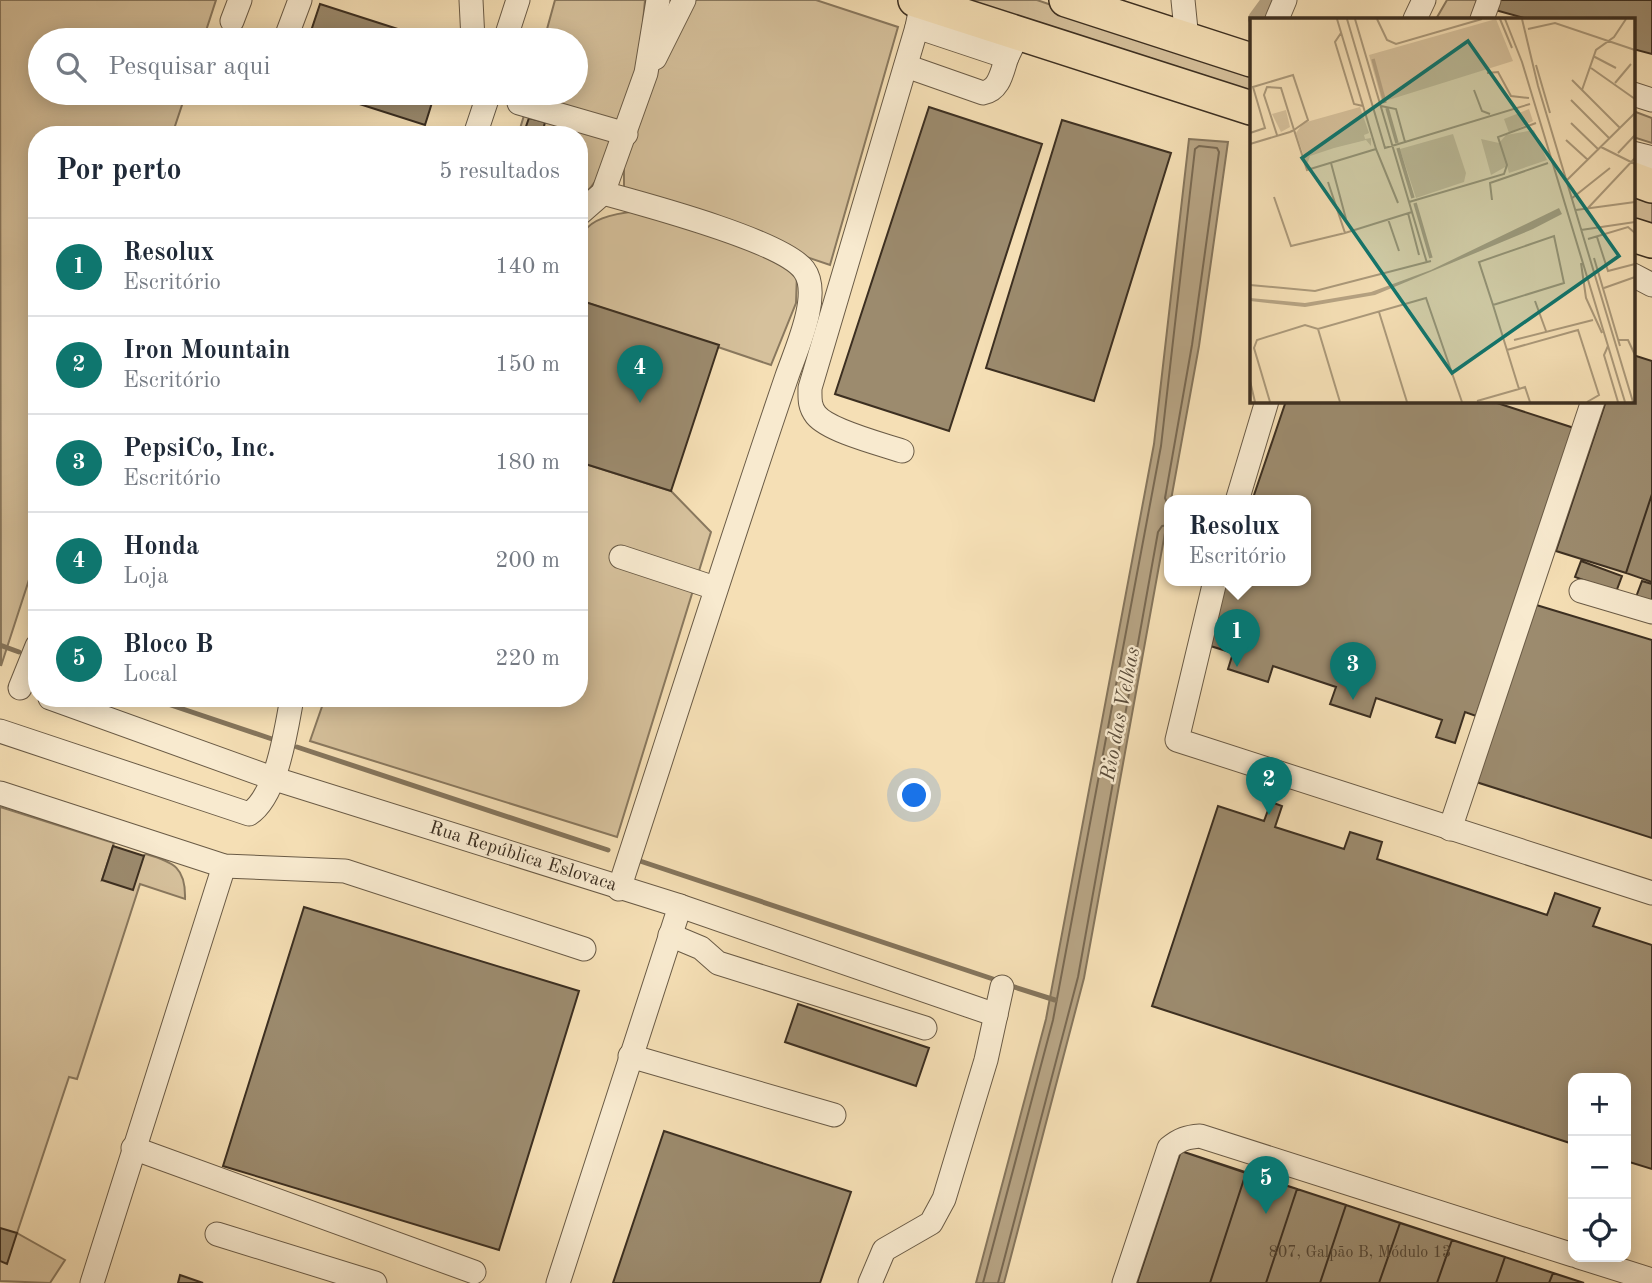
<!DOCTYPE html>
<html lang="pt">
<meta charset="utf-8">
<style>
:root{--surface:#fff;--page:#f2f2f3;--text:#1f2937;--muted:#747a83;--line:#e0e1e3;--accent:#0f766e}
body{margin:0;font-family:"Old Standard TT",serif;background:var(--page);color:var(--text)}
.controls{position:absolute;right:21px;bottom:21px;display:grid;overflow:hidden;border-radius:14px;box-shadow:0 4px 18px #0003}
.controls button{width:63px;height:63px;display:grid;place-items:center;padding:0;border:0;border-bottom:2px solid var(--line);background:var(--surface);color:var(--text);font:35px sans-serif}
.you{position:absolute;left:915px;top:796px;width:24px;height:24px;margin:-18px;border:5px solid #fff;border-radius:50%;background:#1a73e8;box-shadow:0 0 0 10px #1a73e833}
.badge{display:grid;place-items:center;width:46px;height:46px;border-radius:50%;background:var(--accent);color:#fff;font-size:23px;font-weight:700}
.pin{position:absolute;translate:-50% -58px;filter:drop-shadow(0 2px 4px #0008)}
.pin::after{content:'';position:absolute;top:37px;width:24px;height:21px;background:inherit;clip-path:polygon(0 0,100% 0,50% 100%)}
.popup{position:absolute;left:1164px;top:495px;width:147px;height:91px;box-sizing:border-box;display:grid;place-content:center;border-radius:14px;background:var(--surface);filter:drop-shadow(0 2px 5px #0005);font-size:23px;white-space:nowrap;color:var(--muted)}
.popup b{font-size:26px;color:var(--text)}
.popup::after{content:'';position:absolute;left:50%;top:100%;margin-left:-14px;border:14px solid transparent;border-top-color:var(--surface)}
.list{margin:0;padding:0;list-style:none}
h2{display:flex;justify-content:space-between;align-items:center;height:91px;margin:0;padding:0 28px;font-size:30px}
h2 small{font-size:23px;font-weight:400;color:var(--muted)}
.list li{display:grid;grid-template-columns:46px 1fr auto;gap:21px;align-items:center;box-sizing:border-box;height:98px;padding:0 28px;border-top:2px solid var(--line)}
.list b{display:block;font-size:26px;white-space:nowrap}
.list p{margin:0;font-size:23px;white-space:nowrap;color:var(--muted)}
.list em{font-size:23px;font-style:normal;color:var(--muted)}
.icon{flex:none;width:38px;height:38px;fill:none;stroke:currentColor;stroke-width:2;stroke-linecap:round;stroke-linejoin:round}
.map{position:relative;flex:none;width:1652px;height:1283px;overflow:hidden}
.search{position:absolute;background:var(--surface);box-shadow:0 4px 18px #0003;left:28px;top:28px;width:560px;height:77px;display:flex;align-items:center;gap:18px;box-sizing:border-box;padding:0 24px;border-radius:38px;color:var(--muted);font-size:26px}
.panel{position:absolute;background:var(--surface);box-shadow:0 4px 18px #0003;left:28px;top:126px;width:560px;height:581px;border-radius:28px}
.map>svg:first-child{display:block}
</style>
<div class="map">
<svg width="1652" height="1283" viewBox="0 0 1652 1283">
<rect width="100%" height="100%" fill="#f5dfb5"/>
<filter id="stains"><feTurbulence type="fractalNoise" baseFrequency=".00286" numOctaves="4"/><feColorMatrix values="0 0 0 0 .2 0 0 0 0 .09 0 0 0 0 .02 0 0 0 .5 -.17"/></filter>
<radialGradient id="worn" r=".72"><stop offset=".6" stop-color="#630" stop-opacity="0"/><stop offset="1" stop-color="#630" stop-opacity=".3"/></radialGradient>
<path fill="#d6c19c" stroke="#89785e" stroke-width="2" d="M0 0H216L203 40H40V93H186L172 135H37V555L1 666Z
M555 0H645L640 56 621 121 529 98 531 93H576V40H544Z
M688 0H816L898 27 830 265 780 248 797 273 796 303 771 365 579 300C579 241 567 219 637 211L624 199V144Z
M953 0H1037L1251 74V96Z
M1447 0H1481L1474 19H1436Z
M526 109 610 140C604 163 600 184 579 198V135H518Z
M1633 111 1652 118V143L1633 137Z
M1633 197 1652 203V227L1633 221Z
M579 462 671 491 711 532 617 837 310 741 325 698H579Z
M0 807 114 843 102 880 146 854C174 862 186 868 185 899L140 884 77 1079 69 1077 17 1233 65 1260 50 1283 0 1281Z"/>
<path fill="#b6a383" stroke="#85755c" stroke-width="2" d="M1189 139 1228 142 1199 346 1084 978 1004 1283H976L1046 1019 1154 444Z"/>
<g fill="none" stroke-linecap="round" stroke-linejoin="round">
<path stroke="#796952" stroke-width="2" d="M983 1283 1053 1020 1161 446 1195 149 1199 146 1217 148 1219 152 1192 345 1165 498 1169 507
M998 1283 1078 977 1158 532 1162 526 1169 525"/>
<path stroke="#85755c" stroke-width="5" d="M0 645 19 652
M150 698 272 739
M297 747 608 850
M634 859 999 981
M1008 985 1055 1000"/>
<path stroke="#b6a383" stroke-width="18" d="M1257 19 1271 0"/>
</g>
<path fill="#9c8b6e" stroke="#3c2f21" stroke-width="2" d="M1490 0H1652V54L1633 49V19H1528L1488 8Z
M320 4 432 40H308Z
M325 93H435L425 125Z
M929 107 1042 144 949 431 835 394Z
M529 118 545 122 542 135H523Z
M1062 120 1171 153 1094 401 986 368Z
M579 300 719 345 671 491 579 462Z
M1633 355 1652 361V494L1626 573 1556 551 1606 401H1633Z
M1286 401H1491L1574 428 1476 716 1465 712 1455 743 1436 737 1442 720 1376 698 1370 717 1330 704 1336 687 1273 666 1268 682 1228 669 1233 653 1204 644 1225 581H1305V501H1252Z
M1652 494V582L1626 573Z
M1581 561 1622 576 1616 592 1575 577Z
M1642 581 1652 584V602L1636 597Z
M1533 604 1652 640V838L1473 781Z
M1271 802 1282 806 1275 827 1344 849 1350 832 1382 842 1377 859 1547 915 1555 893 1600 908 1593 926 1652 945V1169L1626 1161V1078H1573V1144L1152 1006 1218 806 1264 821Z
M113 846 144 856 133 890 102 880Z
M304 907 579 991 499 1250 223 1166Z
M798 1004 929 1048 916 1086 785 1042Z
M664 1131 851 1192 820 1283H613Z
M1181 1151 1584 1283H1137Z
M1181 1151 1246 1173 1210 1283H1137Z
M1246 1173 1297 1189 1266 1283H1210Z
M1297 1189 1346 1205 1320 1283H1266Z
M1346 1205 1400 1223 1379 1283H1320Z
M1400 1223 1452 1240 1437 1283H1379Z
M0 1228 17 1233 7 1264 0 1261Z
M1452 1240 1505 1257 1496 1283H1437Z
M1505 1257 1553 1273 1549 1283H1496Z
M1553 1273 1584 1283H1549Z
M180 1275 203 1283H178Z"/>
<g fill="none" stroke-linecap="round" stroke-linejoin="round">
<g stroke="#6a5b46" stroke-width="25">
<g id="minor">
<path d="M471 0 473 40"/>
<path d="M1183 0 1187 40"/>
<path d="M920 12 917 27 1007 57 1018 34"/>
<path d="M1277 19 1285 0"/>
<path d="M1415 19 1424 0"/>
<path d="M1482 19 1489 0"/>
<path d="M232 21 240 0"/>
<path d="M285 40 300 0"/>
<path d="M505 40 518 0"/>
<path d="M655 58 684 0"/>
<path d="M906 66 983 93C1000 90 1002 71 1007 57"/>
<path d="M1633 94 1652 100"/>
<path d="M519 103 626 134"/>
<path d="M475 135 489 93"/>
<path d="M1633 153 1652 158"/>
<path d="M579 214 603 193"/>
<path d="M1633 275 1652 285"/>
<path d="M902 451C881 444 829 431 816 415 809 406 810 398 810 388L917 27"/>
<path d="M1237 501 1267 401"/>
<path d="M621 557 715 588"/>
<path d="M1215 581 1177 740 1652 893"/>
<path d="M1581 591 1652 612"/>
<path d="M20 688 37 646"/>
<path id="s1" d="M50 698 272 778 680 906 996 1015"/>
<path d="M0 731 249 814C277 796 286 730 292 698"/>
<path d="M0 793 224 866 345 871 584 949"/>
<path d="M1450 829 1593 401"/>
<path d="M619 889C675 718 729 546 787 376 796 350 822 294 804 270 783 241 643 204 603 193L646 73 658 0"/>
<path d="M670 935 701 948 718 963 925 1028"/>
<path d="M630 1056 834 1115"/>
<path d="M133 1148 474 1272"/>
<path d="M217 1234 375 1283"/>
<path d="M1579 1257 1652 1280"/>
<path d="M92 1283 224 866"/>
<path d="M558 1283 680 906"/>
<path d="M870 1283 884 1250 931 1223 944 1199 986 1060 1002 987"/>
<path d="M1124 1283 1169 1148C1180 1139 1187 1137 1200 1136L1573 1255"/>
</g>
</g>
<g stroke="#3c2f21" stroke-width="36">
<path id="highway" d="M915 0 1251 108
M1066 0 1251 60
M1633 179 1652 186
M1633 235 1652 241"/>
</g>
<use href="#minor" stroke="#f8eacf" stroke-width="23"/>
<use href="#highway" stroke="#f5dfb5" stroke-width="33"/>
</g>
<g text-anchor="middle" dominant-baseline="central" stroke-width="5" stroke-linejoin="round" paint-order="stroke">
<g font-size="16" fill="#544634">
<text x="1360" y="1253">807, Galpão B, Módulo 13</text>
</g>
<g font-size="19" fill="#3c2f21" stroke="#f8eacf">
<text stroke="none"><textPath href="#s1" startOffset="499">Rua República Eslovaca</textPath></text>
</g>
<g font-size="21" font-style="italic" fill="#5a4c3a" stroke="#f8eacf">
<text transform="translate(1121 714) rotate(-79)">Rio das Velhas</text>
</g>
</g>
<g transform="translate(1250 18)">
<rect width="385" height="385" fill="#f5dfb5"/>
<path d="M246 1 263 43 132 84 119 37ZM110 89 119 115 114 117 115 121 121 120V128L116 122 84 130 60 138 57 147 46 115 53 105ZM279 91 283 103 259 115 254 101ZM36 92 40 109 31 114 22 96ZM284 112 297 142 259 155 257 148 241 157 231 121 249 125 256 117ZM203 116 216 155 214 164 166 180 150 131Z" fill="#d6c19c"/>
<path d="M309 190 312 196 283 211 125 277 55 289 0 283V280L55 285 121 274 181 252Z" fill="#b6a383"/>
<path fill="none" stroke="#b6a383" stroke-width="3.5" d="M123 41 135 85M137 90 147 125M148 130 163 180M165 185 181 240"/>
<path fill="none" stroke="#ab997a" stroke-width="2" d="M87 1 126 131 148 185M97 1 135 130 155 124 146 91 131 88M105 1 177 245M127 1 137 22 146 26 232 1M250 1 262 30M255 1 272 44 375 384M272 1 288 68 383 384M278 11 305 5 385 32M91 15 85 24 104 86 113 88M343 38 366 50M286 47 300 95M341 50 385 81M237 55 248 54 261 78 279 80M322 62 370 110M365 65 381 46M224 72 232 93 240 96M332 72 346 32 364 19 376 1M321 82 360 121M321 105 349 132M40 114 44 112 57 152 126 131M0 115 15 110 3 69 43 57 58 102 44 112 31 70 17 69 14 77 27 117M316 122 338 142M155 124 280 86M0 126 40 114M351 129 385 146M368 135 385 117M81 145 96 201M316 163 385 95M78 164 95 215 162 194M24 179 41 228 95 215M321 181 360 150M242 182 240 165 298 145M159 184 254 156 257 147 248 119 286 105M338 190 385 140M326 192 385 184M158 195 169 237M138 201 149 233M331 212 385 204M347 219 358 253 385 246M338 221 378 209 385 215M344 240 370 328M331 245 336 280 352 315M0 267 65 273 181 243M354 270 385 259M285 283 296 313M243 287 314 265 304 218 229 244 243 287 269 371 275 369 280 384M129 294 157 384M68 311 90 384M264 322 343 302M369 322H378L385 337M358 328 354 337 368 384M257 332 328 312 349 377 337 384M0 363 5 384M227 383 269 371M20 384 4 330 7 322 55 307 68 311 176 280 212 384"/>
<path fill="#0f766e" fill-opacity="0.15" stroke="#0f766e" stroke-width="3.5" d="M218 23 369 238 202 355 52 140Z"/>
<rect width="385" height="385" fill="none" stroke="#3c2f21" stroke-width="3.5"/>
</g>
<rect width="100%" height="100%" filter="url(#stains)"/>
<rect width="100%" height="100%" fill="url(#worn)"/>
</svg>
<div class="controls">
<button>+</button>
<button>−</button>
<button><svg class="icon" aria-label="locate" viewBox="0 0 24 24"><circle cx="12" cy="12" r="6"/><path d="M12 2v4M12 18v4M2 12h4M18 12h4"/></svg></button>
</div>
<div class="you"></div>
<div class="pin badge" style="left:1237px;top:667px">1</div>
<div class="popup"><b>Resolux</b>Escritório</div>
<div class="pin badge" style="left:1269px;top:815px">2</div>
<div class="pin badge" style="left:1353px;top:700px">3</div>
<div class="pin badge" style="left:640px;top:403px">4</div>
<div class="pin badge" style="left:1266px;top:1214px">5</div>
<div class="search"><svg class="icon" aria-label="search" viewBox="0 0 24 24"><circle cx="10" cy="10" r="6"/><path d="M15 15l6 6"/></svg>Pesquisar aqui</div>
<section class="panel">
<h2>Por perto<small>5 resultados</small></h2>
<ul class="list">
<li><span class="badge">1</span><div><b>Resolux</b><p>Escritório</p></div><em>140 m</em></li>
<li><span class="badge">2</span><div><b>Iron Mountain</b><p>Escritório</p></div><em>150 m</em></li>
<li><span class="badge">3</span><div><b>PepsiCo, Inc.</b><p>Escritório</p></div><em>180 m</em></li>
<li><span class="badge">4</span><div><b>Honda</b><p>Loja</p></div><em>200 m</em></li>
<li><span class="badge">5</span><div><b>Bloco B</b><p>Local</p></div><em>220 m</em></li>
</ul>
</section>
</div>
